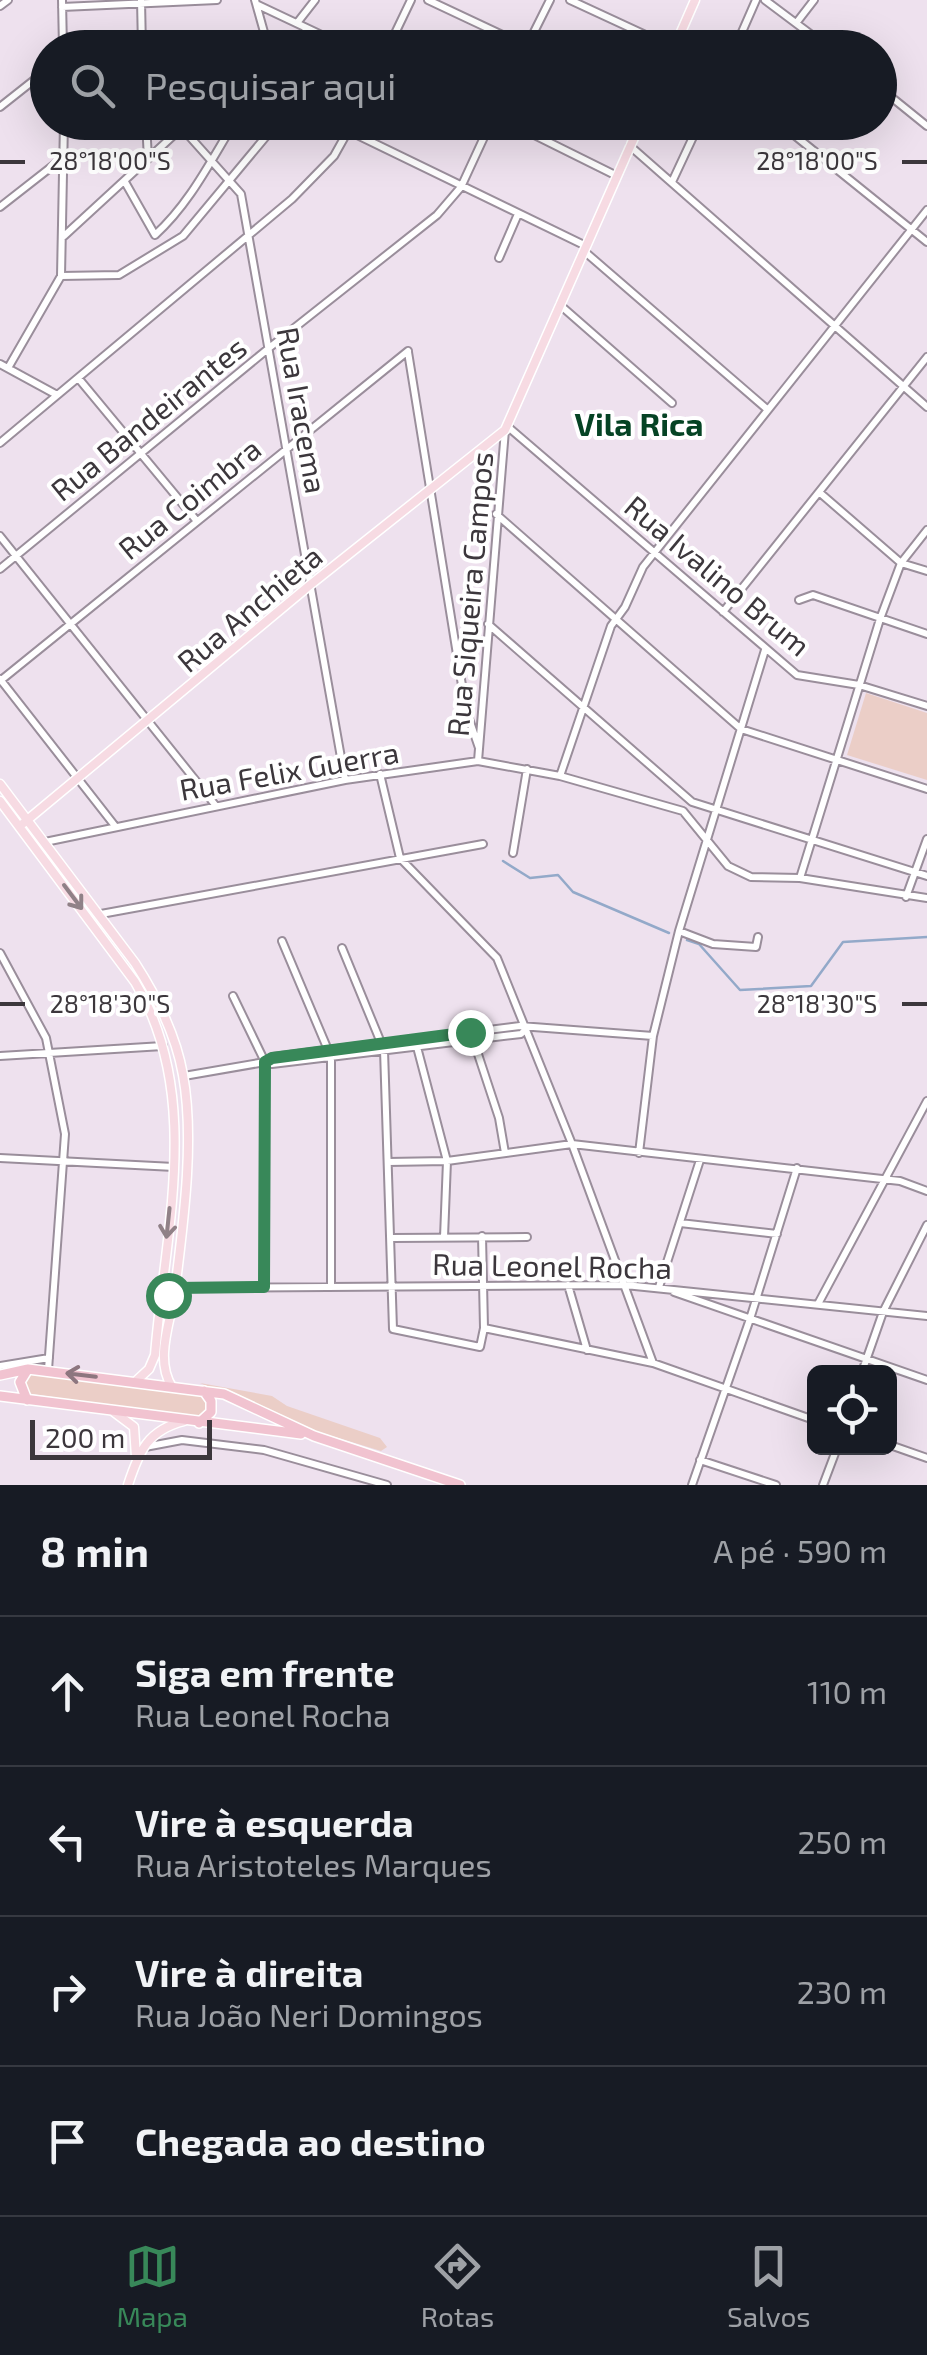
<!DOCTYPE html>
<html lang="pt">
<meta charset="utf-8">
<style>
:root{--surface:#171b24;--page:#242831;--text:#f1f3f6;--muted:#9ea1a6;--line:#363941;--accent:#388859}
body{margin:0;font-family:"Exo 2",sans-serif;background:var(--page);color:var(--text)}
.controls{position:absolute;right:30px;bottom:30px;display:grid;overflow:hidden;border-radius:15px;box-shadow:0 10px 40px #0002}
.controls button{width:90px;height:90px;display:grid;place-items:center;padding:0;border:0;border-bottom:2px solid var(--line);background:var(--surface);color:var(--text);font:50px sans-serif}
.scale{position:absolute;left:30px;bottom:25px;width:182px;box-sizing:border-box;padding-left:10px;border:5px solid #3c373c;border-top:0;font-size:28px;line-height:35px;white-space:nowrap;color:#3c373c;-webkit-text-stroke:8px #fff;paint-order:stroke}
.stop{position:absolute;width:30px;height:30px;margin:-22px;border:8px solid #388859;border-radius:50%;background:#fff}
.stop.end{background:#388859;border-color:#fff;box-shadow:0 2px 10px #0008}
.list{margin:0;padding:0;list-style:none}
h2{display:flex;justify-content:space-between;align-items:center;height:130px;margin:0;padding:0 40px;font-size:42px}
h2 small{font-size:32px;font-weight:400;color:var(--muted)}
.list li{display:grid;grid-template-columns:65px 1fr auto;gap:30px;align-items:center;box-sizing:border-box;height:150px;padding:0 40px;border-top:2px solid var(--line)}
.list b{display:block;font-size:38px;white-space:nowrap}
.list p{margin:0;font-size:32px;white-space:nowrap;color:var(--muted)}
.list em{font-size:32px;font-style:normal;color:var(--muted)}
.icon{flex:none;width:55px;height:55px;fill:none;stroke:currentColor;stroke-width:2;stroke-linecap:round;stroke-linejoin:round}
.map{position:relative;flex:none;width:927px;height:1485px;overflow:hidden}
.search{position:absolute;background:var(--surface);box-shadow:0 10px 40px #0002;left:30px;right:30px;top:30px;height:110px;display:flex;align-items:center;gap:25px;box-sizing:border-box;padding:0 35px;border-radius:55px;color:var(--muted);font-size:38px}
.sheet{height:730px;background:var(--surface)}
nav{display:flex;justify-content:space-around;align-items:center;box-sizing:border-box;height:140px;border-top:2px solid var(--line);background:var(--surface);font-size:28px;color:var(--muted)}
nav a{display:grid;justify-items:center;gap:5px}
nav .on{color:var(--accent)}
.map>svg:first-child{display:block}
</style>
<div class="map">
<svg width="927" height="1485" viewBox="0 0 927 1485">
<rect width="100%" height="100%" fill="#eee1ee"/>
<path fill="#ebcec7" d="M866 693 927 713V780L847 755Z
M31 1373 198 1395 207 1401 209 1409 204 1416 197 1418 32 1394 25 1389 24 1379Z
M200 1383 272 1396 287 1406 380 1438 387 1447 381 1451 289 1423Z"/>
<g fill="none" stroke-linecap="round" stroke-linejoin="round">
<path stroke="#93a9c9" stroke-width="2.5" d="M503 861 530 878 558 875 573 892 669 933
M687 940 699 944 740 990 811 986 843 942 927 937"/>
<g stroke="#9a8e9b" stroke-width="10">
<path id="minor" d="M62 0 63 48
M141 0 142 48
M428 0 530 48
M570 0 665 44 683 48
M765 0 829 48
M258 5 349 48
M0 6 8 0
M62 7 217 0
M797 22 814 0
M297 23 315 0
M527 46 550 0
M255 48 264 32 255 0
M299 48 306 29
M388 48 411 0
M735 48 756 0
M880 88 927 126
M0 107 48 69
M146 122 148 159
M508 122 617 176
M778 122 927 242
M182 128 241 194 345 780
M349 131 586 246
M630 146 927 407
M125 182 155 235C188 205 208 166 231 128
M672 182 700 122
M0 207 64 157
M64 236 188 122
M584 251 768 410
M499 258 518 214
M61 276 119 275 183 236 278 122
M560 305 672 403
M408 352 466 710 479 748
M0 364 57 395
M8 368 61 276 64 122
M79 379 196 520
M507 426 797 675 859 685 927 706
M0 443 292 199 334 156 353 122
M819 492 901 563 927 571
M496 514 741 729 927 789
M0 536 216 806
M0 569 269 348 437 215 461 187 491 122
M799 600 813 595 927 634
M723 612 927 357
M488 624 692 802 927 876
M0 679 115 826
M0 681 408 351
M478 761 505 430
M380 774 400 858 497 958 572 1144 653 1363
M560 776 611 626 625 607 643 567 927 210
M45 842 345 780 478 761 560 776 683 811 728 866 751 877 800 878 927 898
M513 853 527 769
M800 878 880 619 901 563 927 530
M906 897 927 839
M101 914 483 844
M679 931 713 944 756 947 758 937
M282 941 331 1057V1286
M342 948 384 1050 393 1329 480 1347 484 1328 482 1236
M0 953 46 1038 65 1134 48 1370
M233 996 265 1062 264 1287
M473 1039 499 1118 505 1153
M417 1047 447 1161 444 1237
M0 1056 163 1046
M265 1062 272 1064 521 1034 526 1029
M184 1076 265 1062 273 1057 520 1026 653 1036
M639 1153 653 1036 679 931 765 650
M0 1158 174 1167
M388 1162 447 1161 572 1144 900 1181 927 1191
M680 1223 777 1234
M392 1238 527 1237
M162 1283 170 1282 175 1288 625 1285 927 1316
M568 1285 587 1350
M659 1287 700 1160
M674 1292 927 1380
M818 1304 927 1101
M484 1328 653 1363 814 1420
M0 1366 49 1358
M862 1372 883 1312 927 1225
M890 1445 927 1458
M145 1447 182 1440 264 1450 387 1485
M700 1460 776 1485
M692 1485 750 1319 797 1168
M823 1485 837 1448"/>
</g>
<g stroke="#fff" stroke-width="11">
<path id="major" d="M674 48 695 0
M0 784 135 963C157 997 176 1035 183 1075 195 1140 183 1225 175 1290 171 1322 154 1358 172 1387
M0 801 135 982C203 1095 165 1231 155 1355L149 1369 135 1382
M20 826 310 585 505 430 641 122
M114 1412 134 1427 136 1457
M128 1485C139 1451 148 1430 184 1421"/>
</g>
<g stroke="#fff" stroke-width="12">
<path id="highway" d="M0 1375 28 1369 224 1394 314 1436 460 1485
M0 1396 301 1434
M27 1400 20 1382 28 1369
M199 1423 211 1412V1401L204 1391"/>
</g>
<use href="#minor" stroke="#fff" stroke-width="6"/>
<use href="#major" stroke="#f7dbe3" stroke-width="8"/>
<use href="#highway" stroke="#f1c3d0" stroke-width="9"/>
</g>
<defs><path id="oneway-shaft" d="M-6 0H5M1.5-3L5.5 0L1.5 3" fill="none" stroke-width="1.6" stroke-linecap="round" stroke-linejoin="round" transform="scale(2.5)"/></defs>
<g stroke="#908187">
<use href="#oneway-shaft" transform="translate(73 897) rotate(53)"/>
<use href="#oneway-shaft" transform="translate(168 1223) rotate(96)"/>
</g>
<use stroke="#8d767f" href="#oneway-shaft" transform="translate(81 1375) rotate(-173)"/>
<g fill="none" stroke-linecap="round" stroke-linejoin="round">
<path stroke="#388859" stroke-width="12" d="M168 1295 175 1288 264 1287 265 1062 272 1058 470 1032"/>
</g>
<path fill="none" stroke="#3c373c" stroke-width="4" d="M0 162H25M902 162H927M0 1004H25M902 1004H927"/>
<g text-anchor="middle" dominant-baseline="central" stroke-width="8" stroke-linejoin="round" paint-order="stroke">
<g font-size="30" fill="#3c373c" stroke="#fff">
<text transform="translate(303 410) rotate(80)">Rua Iracema</text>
<text transform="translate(148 418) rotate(-39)">Rua Bandeirantes</text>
<text transform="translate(189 498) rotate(-39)">Rua Coimbra</text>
<text transform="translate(718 575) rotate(40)">Rua Ivalino Brum</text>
<text transform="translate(469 594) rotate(-85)">Rua Siqueira Campos</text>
<text transform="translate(249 608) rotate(-40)">Rua Anchieta</text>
<text transform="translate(289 770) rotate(-10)">Rua Felix Guerra</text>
<text transform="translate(552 1265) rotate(1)">Rua Leonel Rocha</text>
</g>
<g font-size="32" font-weight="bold" fill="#054324" stroke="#fff">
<text x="639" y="423">Vila Rica</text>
</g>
</g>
<g font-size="25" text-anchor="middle" fill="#3c373c" stroke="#fff" stroke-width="8" stroke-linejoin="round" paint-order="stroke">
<text x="110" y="170">28°18'00"S</text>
<text x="817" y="170">28°18'00"S</text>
<text x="110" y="1013">28°18'30"S</text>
<text x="817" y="1013">28°18'30"S</text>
</g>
</svg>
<div class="controls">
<button><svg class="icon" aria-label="locate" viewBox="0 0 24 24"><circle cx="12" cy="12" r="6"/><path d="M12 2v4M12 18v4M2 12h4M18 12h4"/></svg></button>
</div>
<div class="scale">200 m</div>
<div class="stop" style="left:168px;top:1295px"></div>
<div class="stop end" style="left:470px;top:1032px"></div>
<div class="search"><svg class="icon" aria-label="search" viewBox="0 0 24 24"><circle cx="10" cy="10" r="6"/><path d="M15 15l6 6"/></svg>Pesquisar aqui</div>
</div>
<section class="sheet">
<h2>8 min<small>A pé · 590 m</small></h2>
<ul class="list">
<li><svg class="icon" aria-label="ahead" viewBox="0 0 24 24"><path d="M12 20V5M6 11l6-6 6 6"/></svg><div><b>Siga em frente</b><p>Rua Leonel Rocha</p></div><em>110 m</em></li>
<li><svg class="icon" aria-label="left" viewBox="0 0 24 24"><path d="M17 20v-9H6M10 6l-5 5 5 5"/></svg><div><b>Vire à esquerda</b><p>Rua Aristoteles Marques</p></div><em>250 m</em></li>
<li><svg class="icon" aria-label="right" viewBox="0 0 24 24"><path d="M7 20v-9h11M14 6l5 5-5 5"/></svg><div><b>Vire à direita</b><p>Rua João Neri Domingos</p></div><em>230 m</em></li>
<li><svg class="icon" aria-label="arrive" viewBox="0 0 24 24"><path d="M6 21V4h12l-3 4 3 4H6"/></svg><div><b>Chegada ao destino</b></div></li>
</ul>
</section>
<nav>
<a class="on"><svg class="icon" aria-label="map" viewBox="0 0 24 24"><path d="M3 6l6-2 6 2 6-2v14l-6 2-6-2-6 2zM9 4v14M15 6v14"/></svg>Mapa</a>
<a><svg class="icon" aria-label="directions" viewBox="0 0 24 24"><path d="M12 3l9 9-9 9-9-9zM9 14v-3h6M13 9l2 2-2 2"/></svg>Rotas</a>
<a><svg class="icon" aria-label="saved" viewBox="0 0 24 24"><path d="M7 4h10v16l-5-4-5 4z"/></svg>Salvos</a>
</nav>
